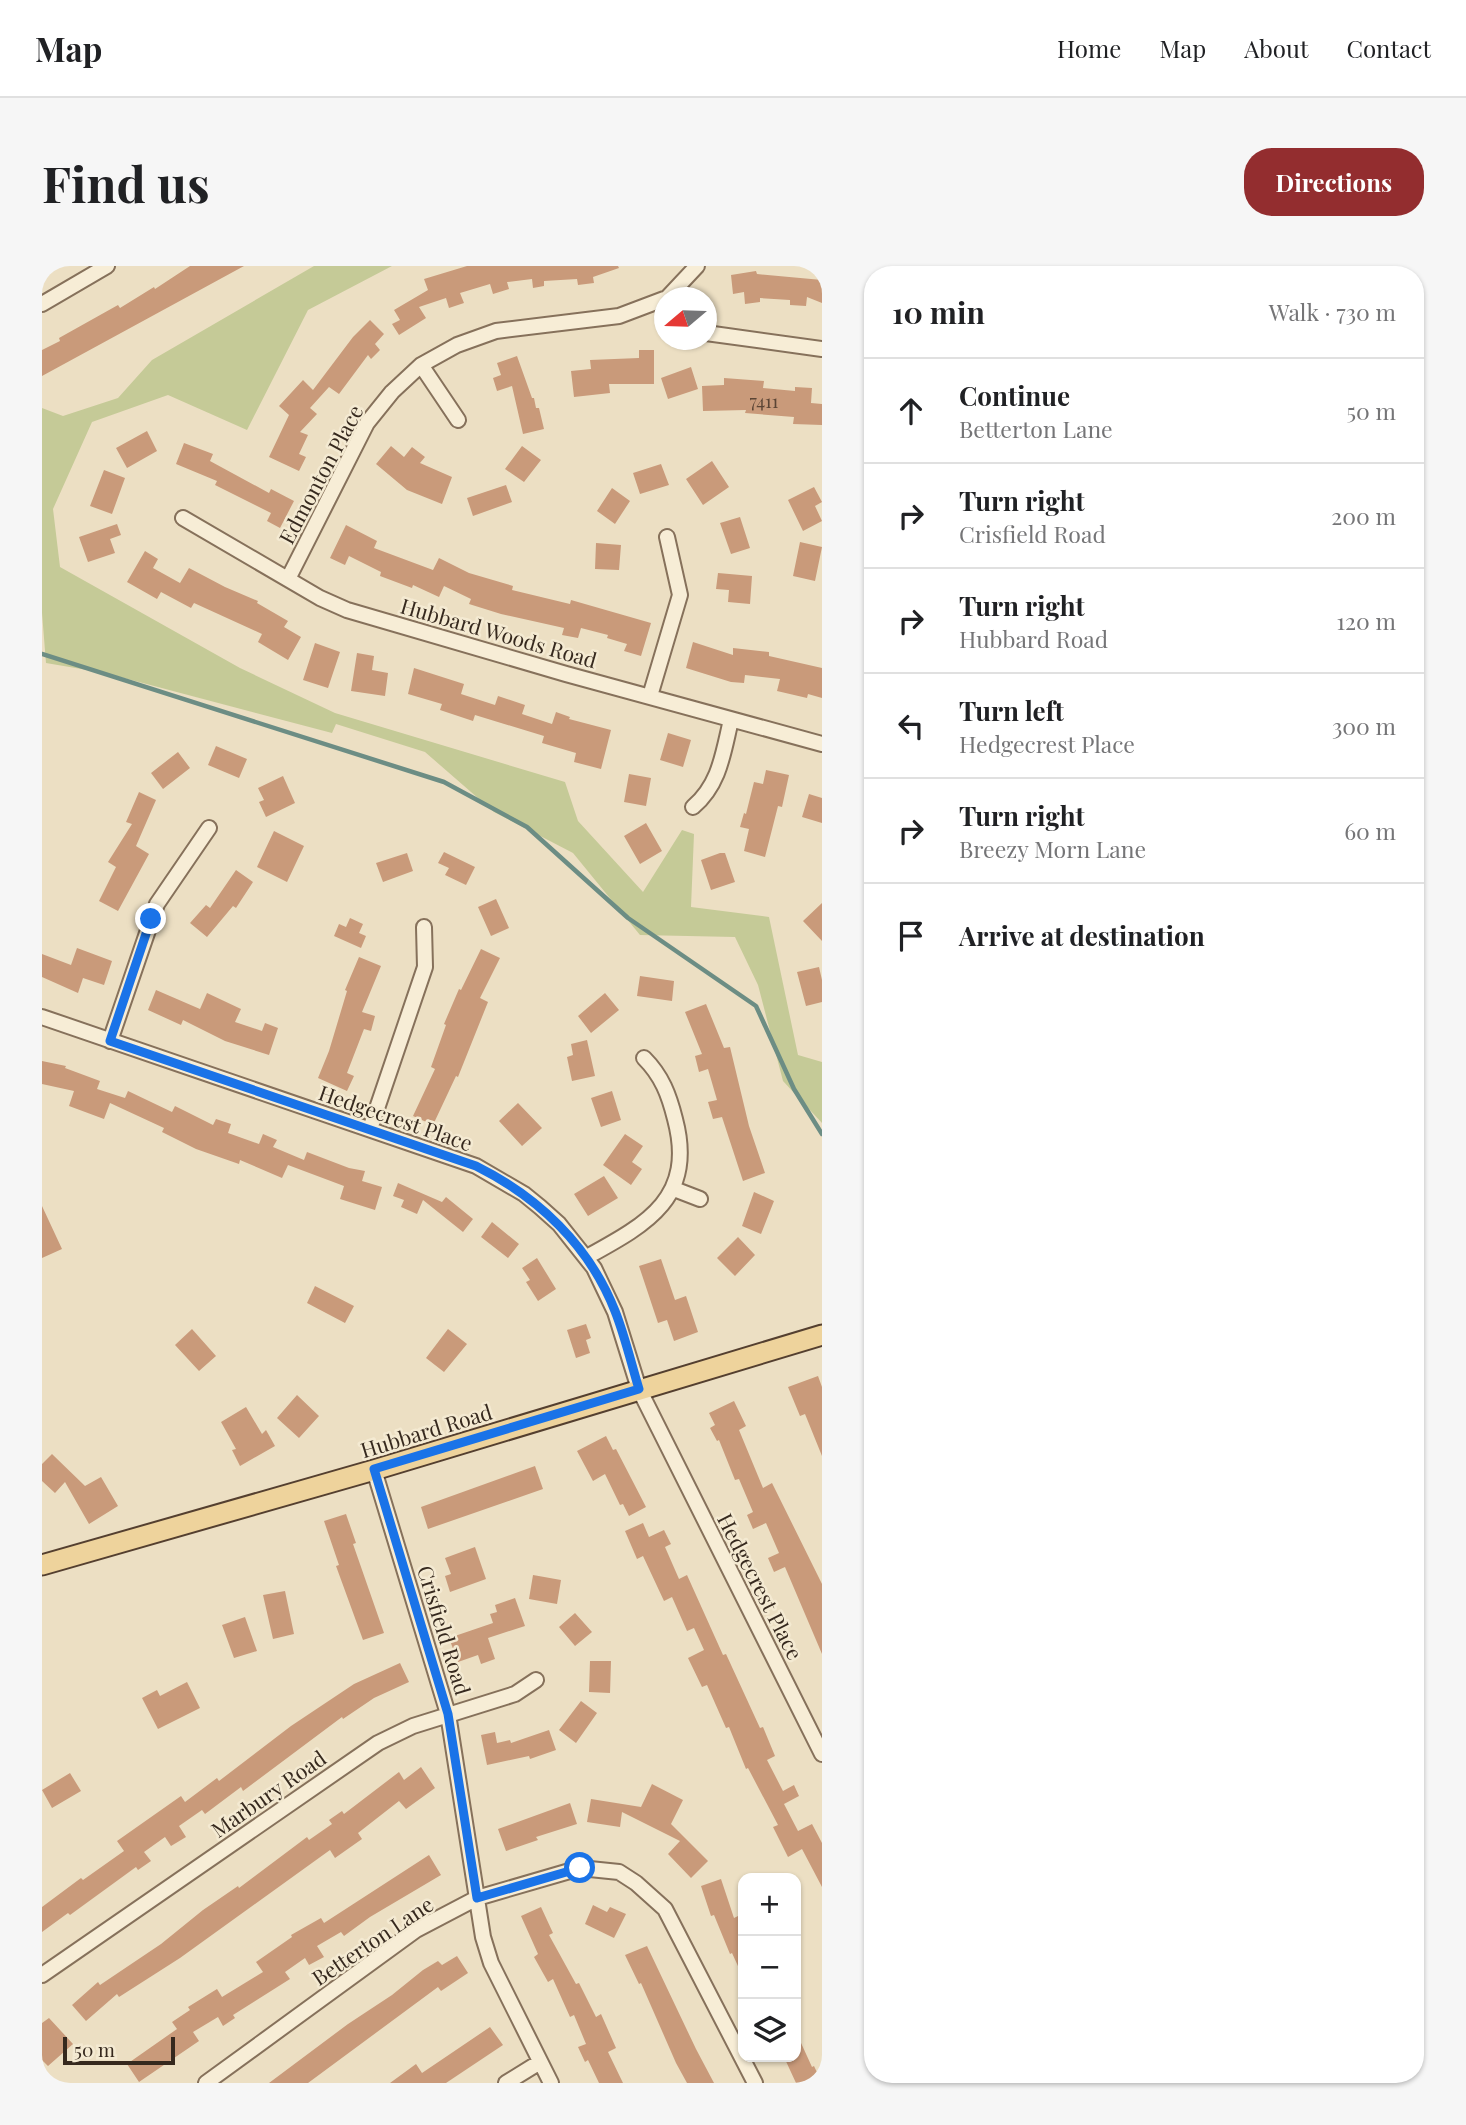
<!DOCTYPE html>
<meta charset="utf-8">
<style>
:root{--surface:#fff;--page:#f6f6f6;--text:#202124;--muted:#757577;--line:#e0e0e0;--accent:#932d2f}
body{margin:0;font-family:"Playfair Display",serif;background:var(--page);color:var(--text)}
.controls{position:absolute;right:21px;bottom:21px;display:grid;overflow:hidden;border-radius:14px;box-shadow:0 2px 5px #0004}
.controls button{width:63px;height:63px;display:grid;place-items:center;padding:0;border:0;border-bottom:2px solid var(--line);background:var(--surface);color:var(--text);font:35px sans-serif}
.compass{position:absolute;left:612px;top:21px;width:63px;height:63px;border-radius:50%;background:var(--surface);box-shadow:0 2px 5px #0004;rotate:251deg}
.scale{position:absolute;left:21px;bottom:18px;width:112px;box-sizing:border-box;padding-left:7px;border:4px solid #36291e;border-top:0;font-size:19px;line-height:24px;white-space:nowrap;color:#36291e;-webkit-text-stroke:5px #f4ead2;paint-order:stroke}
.stop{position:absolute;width:21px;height:21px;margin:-16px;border:5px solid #1a73e8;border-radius:50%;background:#fff}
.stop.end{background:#1a73e8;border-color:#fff;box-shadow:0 2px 7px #0008}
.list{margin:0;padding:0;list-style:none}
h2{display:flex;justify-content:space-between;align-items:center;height:91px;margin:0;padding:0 28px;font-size:30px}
h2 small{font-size:23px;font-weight:400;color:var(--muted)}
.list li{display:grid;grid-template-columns:46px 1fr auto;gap:21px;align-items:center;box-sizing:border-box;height:105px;padding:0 28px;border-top:2px solid var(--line)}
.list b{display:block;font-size:26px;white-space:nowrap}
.list p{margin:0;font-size:23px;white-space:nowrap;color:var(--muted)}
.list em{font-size:23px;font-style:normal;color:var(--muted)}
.icon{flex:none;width:38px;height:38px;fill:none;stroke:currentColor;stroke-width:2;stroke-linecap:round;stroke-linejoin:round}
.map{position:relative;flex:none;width:780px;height:1817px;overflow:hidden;border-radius:28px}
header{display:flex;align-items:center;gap:42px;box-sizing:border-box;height:98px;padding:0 35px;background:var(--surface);border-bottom:2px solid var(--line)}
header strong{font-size:33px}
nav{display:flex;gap:38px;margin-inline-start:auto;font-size:24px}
.intro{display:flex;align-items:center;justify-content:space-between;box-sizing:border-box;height:168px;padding:0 42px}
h1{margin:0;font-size:49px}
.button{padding:18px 32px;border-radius:28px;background:var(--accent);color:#fff;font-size:24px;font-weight:700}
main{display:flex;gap:42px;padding:0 42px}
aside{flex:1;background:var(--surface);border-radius:28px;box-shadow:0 2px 5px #0004}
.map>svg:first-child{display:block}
</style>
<header>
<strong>Map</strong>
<nav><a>Home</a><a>Map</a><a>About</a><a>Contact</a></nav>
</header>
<div class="intro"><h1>Find us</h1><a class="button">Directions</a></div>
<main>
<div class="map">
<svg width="780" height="1817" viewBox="0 0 780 1817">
<rect width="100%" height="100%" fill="#ecdfc3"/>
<path fill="#c5ca97" d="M272 0H350L266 44 205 164 126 129 50 156 11 243 18 301 198 402 293 447 523 516 536 555 601 626 640 564 652 568 649 641 727 651 756 789 780 796V857L741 815 716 719 693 671 598 669 531 587 452 546 383 486 294 458 290 467 63 407 4 397 0 347V142L21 150 76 132 110 94Z"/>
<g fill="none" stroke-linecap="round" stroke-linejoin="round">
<path stroke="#6c8d84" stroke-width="4.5" d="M0 388 402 516 485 561 586 652 714 740 752 823 780 868"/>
</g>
<path fill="#c99a7a" d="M148 0H202L0 110V84L18 75 17 72 76 39 78 42 112 21 113 23Z
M425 0H576L577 2 551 11 552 17 536 19 535 13 502 15V20L491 22 490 13 465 16 467 23 451 28 448 18 418 27 422 37 407 42 404 32 377 41 384 52 357 69 350 58 358 54 352 44 386 24 382 13Z
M714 5 715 8 780 14V37L765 31 764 40 748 39V34L718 32V36L703 38 702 26 691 28 689 9Z
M328 54 342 68 333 78 338 84 329 93 326 89 297 128 287 121 268 142 275 148 258 166 266 169 257 188 264 191 257 205 227 191 247 149 237 140 261 114 271 124 311 71Z
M597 84H612V118H567L568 127 532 131 529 105 549 103 548 94 597 92Z
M475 90 490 132H492L494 142H497L502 163 481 168 470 120 455 125 451 112 459 109 455 97Z
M649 101 656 123 626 133 619 112Z
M682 112 722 115 721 122 753 125V121L770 122 769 137 780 138V159L751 158 752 151 703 147 704 144 661 145 660 120 682 119Z
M105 165 115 185 85 202 74 182Z
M142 177 171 188 168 195 227 227 229 223 252 235 238 262 225 255 229 247 173 219 175 215 134 198Z
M349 180 362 191 370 181 383 191 378 197 410 211 400 238 365 224 334 198Z
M480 180 499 194 482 216 463 203Z
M670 195 687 221 661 239 644 213Z
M619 198 627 219 598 228 591 207Z
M62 204 83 212 70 248 48 240Z
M464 219 470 236 431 250 425 232Z
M772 221 780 236 773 240 780 255 761 265 746 234Z
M570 222 588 235 573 258 555 245Z
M698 251 708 282 689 288 678 257Z
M75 258 79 269 68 273 73 287 46 296 37 271Z
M304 259 335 275 332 282 391 304 397 292 427 307 471 320 470 324 528 338 529 334 609 357 599 390 582 385 585 378 565 372 566 369 539 362 536 372 520 369 522 362 459 348 427 338 429 333 402 320 397 331 371 319 370 322 338 310 339 306 307 290 303 299 288 292Z
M758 276 780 281 773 315 751 310Z
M554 277 579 279 577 304 553 303Z
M103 285 116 293 111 302 138 317 147 302 183 321 216 335 215 337 246 355 242 361 259 371 246 394 216 376 220 368 152 337 149 342 119 326 115 333 85 316Z
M676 307 710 310 708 338 686 336 687 324 674 323Z
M651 376 691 389V382L727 386V390L780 402V432L766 428 765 432 735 425 738 413 703 409 702 417 689 416 644 402Z
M273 377 298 386 286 422 261 414Z
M315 387 332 390 330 404 346 407 343 430 309 425Z
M372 402 422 418 419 428 453 439 456 430 483 439 480 448 510 458 514 446 528 451 527 453 569 464 559 503 532 496 534 487 500 477 502 470 433 449 431 455 398 444 400 438 366 428Z
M626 467 649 474 641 501 618 494Z
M174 480 205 493 197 512 166 499Z
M136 486 148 502 121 523 109 507Z
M724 504 747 509 740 541 736 540 723 591 702 585 707 563 698 561 702 547 704 548 712 516 721 518Z
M587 508 609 512 604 540 582 536Z
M241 510 253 537 224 551 217 536 222 534 216 522Z
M97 526 114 534 94 580 107 588 76 645 57 635 74 601 66 596 90 558 84 556Z
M767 528 780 532V557L760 551Z
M604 557 620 585 598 598 582 570Z
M232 565 262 580 245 616 215 601Z
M402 586 433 601 424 619 403 609 407 602 396 597Z
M365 587 371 605 341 616 334 597Z
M678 587H683L693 616 669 624 659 594Z
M194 604 211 616 194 642 191 640 165 671 148 657 164 639 168 642Z
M454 633 467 662 449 670 436 641Z
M780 637V675L761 655Z
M308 652 321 658 317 667 324 670 319 682 292 670 297 658 304 661Z
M35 682 70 695 62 719 41 712 36 727 0 711V688L29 699Z
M439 683 458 692 438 732 446 736 416 811 414 810 391 859 371 850 393 803 389 801 404 759 402 758 417 723 419 724Z
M317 691 339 700 320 746 333 750 329 765 322 763 305 807 312 810 305 825 276 812 287 785 305 725 303 724Z
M777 701 780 714V736L764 740 755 706Z
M598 710 632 715 630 735 595 730Z
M114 724 158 743 165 727 199 743 193 756 220 765 223 757 236 762 227 789 183 775 141 754 139 759 106 744Z
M563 727 577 744 549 767 536 750Z
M664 738 682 782 688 781 707 860 723 907 701 915 680 851 671 853 666 836 675 834 666 803 657 806 653 790 660 788 643 746Z
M545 774 553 810 530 815 525 791 531 789 529 778Z
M0 795 24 800 23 802 58 815 55 823 83 832 86 825 130 846 133 840 171 859 174 853 189 858 186 867 217 878 221 868 235 874 231 881 262 894 265 886 307 902 323 905 320 915 340 921 333 944 298 933 302 920 246 899 240 912 198 894 197 898 154 883 120 866 122 862 68 837 62 853 27 840 32 825 0 818Z
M570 825 579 854 559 861 549 832Z
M476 837 500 862 480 880 457 855Z
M583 868 601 880 590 896 600 903 589 919 561 899Z
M562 910 576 932 546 950 532 928Z
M356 917 400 936 404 931 431 953 421 966 381 934 375 948 359 941 362 934 351 930Z
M712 926 732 935 719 968 700 960Z
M0 940 20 983 0 992Z
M450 956 477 978 466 992 439 971Z
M696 971 713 989 693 1010 675 992Z
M495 992 514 1023 496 1035 484 1016 488 1014 480 1002Z
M619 993 633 1034 644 1030 656 1066 632 1075 625 1054 616 1057 597 1000Z
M273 1020 312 1040 303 1057 265 1037Z
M544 1058 549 1072 544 1074 548 1087 534 1092 525 1064Z
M150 1063 174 1090 157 1105 133 1079Z
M406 1063 425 1078 402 1106 384 1092Z
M776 1110 780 1121V1190L763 1148 758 1150 746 1121Z
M255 1129 277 1150 257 1172 235 1152Z
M692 1135 704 1160 697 1164 721 1222 730 1217 780 1318V1388L743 1301 732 1306 726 1292 737 1287 724 1257 711 1263 705 1249 711 1246 697 1213 693 1214 677 1174 675 1175 668 1162 673 1159 667 1147Z
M204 1141 220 1168 224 1164 233 1180 198 1200 190 1184 194 1183 179 1156Z
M564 1170 571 1184 574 1183 604 1241 587 1250 581 1238 578 1239 563 1208 551 1215 535 1185Z
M10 1188 43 1220 59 1211 76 1240 47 1258 23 1216 13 1227 0 1215V1198Z
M493 1200 501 1223 386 1263 379 1241Z
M304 1248 314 1277 311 1278 342 1367 321 1374 294 1300 297 1299 282 1255Z
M601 1257 607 1271 622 1264 629 1278 623 1281 637 1313 645 1309 681 1389 684 1388 718 1462 721 1461 733 1490 725 1494 741 1525 752 1519 757 1530 742 1538 756 1565 770 1558 780 1577V1621L760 1583 746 1591 731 1561 736 1559 706 1502 704 1503 687 1461 684 1462 665 1419 660 1421 646 1392 662 1384 652 1362 645 1365 630 1331 622 1335 601 1290 595 1293 583 1265Z
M433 1281 444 1313 408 1326 403 1310 409 1308 403 1292Z
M491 1309 519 1314 515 1338 487 1333Z
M243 1325 252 1368 231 1373 221 1329Z
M473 1332 483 1360 446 1372 453 1393 439 1398 436 1389 416 1396 407 1372 451 1357 448 1348 455 1346 453 1339Z
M533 1347 550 1366 533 1380 517 1361Z
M203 1351 215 1385 192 1392 180 1359Z
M548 1395H569L568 1427 547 1426Z
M358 1397 367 1416 332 1432 301 1453 300 1451 201 1525 199 1521 163 1548 160 1544 137 1560 144 1571 129 1580 123 1571 102 1586 109 1595 96 1604 94 1601 28 1649 26 1647 0 1666V1641L39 1612 41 1614 82 1585 75 1575 139 1530 143 1536 175 1512 177 1515 249 1460 312 1418Z
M145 1416 158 1442 116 1463 100 1432 115 1424 118 1430Z
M539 1435 555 1447 534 1477 517 1464Z
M507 1464 514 1484 488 1493 487 1490 445 1499 439 1469 453 1466 455 1477 468 1474 469 1477Z
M379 1501 393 1522 364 1543 357 1535 316 1567 320 1573 293 1592 288 1584 138 1692 77 1731 75 1728 44 1755 30 1739 56 1716 58 1719 119 1678 161 1644 196 1620 197 1622 265 1571 267 1574 290 1558 287 1554 300 1545 302 1548 357 1506 362 1514Z
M28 1507 39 1525 10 1542 0 1524Z
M610 1518 641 1534 629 1558 666 1595 649 1612 626 1588 638 1575 580 1546 578 1561 545 1556 549 1533 599 1541Z
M528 1537 535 1558 494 1571 496 1574 464 1585 456 1563Z
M387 1589 399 1609 328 1651 302 1670 299 1666 275 1680 282 1691 267 1699 263 1692 243 1706 248 1713 191 1749 193 1752 181 1760 176 1751 151 1766 157 1775 97 1816 85 1798 135 1763 130 1756 148 1744 146 1741 175 1723 180 1731 221 1706 214 1696 250 1671 249 1669 279 1652 282 1657Z
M679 1613 692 1652 698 1649 701 1658V1711L690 1687 688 1688 672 1649 669 1650 659 1620Z
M551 1639 565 1646 568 1641 584 1648 572 1672 543 1658Z
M499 1641 511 1667 507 1669 534 1718 537 1717 554 1751 559 1748 574 1782 566 1786 581 1817H557L546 1794 543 1796 536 1781 544 1778 532 1749 528 1751 511 1713 506 1716 492 1691 496 1688 479 1650Z
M605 1680 654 1783 672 1817H645L634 1797 599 1717 597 1718 583 1689Z
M415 1690 426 1707 399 1725 396 1721 266 1817H227L306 1758 350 1729 381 1704 396 1695 400 1699Z
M7 1752 31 1778 6 1800 0 1794V1757Z
M448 1761 461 1779 404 1817H348L374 1798 380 1807Z
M754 1766 770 1801 772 1800 780 1817H754L742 1791H754Z"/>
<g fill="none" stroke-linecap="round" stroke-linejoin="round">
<g stroke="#86715b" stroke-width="18">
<path id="minor" d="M625 32 655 0
M0 38 65 0
M664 67 780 83
M379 99 416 154
M141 252 278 332 305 344 524 408 780 478
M246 313 325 157 350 126 379 99 415 79 454 65 577 50 622 33
M608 430 638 329 625 271
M651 541C678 518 681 487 689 454
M0 751 434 900 482 928 498 941 517 958 552 1002 573 1046 597 1123 780 1488
M68 775 115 638 167 562
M328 863 383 701 382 661
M632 923 658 933
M545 991C605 958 654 932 633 853 627 829 620 810 602 792
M332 1204 406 1448 441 1671 449 1697 509 1817
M0 1709 336 1477 371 1460 473 1428 494 1414
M164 1817 374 1664 435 1632 538 1602 577 1606 594 1617 623 1643 713 1817
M464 1817 498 1796"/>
</g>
<g stroke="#543f2f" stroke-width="23">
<path id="major" d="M0 1299 332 1204 780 1069"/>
</g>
<use href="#minor" stroke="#f7edd6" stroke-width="14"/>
<use href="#major" stroke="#eed39c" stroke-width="19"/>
</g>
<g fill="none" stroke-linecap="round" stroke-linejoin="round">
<path stroke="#1a73e8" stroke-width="9" d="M109 653 68 775 434 900C496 931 547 979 573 1045 583 1070 589 1097 597 1123L332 1203 406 1448 435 1632 538 1602"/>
</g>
<g text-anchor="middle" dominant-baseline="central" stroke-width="5" stroke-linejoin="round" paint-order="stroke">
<g font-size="18" fill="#5b4535">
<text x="722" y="135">7411</text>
</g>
<g font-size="21" fill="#36291e" stroke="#f4ead2">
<text transform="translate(278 208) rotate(-62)">Edmonton Place</text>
<text transform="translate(457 366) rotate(16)">Hubbard Woods Road</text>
<text transform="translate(354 851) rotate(19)">Hedgecrest Place</text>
<text transform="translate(384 1164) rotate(-17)">Hubbard Road</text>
<text transform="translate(719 1320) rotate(63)">Hedgecrest Place</text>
<text transform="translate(403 1364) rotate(73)">Crisfield Road</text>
<text transform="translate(226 1527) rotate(-35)">Marbury Road</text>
<text transform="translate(330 1674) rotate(-34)">Betterton Lane</text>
</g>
</g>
</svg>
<div class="controls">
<button>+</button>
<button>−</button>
<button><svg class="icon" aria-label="layers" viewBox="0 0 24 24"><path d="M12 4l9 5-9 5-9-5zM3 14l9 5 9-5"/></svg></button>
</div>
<svg class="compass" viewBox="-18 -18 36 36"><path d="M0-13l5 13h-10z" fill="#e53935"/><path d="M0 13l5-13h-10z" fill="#757577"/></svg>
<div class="scale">50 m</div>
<div class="stop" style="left:538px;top:1602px"></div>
<div class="stop end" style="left:109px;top:653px"></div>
</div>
<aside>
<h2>10 min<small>Walk · 730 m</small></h2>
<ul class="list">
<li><svg class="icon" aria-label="ahead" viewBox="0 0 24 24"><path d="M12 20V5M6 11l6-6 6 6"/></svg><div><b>Continue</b><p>Betterton Lane</p></div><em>50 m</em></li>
<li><svg class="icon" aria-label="right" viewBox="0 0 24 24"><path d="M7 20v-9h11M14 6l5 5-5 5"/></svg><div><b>Turn right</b><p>Crisfield Road</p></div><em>200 m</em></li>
<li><svg class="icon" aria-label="right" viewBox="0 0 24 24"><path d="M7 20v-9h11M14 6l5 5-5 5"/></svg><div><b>Turn right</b><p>Hubbard Road</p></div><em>120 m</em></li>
<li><svg class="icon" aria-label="left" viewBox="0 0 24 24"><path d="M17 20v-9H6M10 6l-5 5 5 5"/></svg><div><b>Turn left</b><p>Hedgecrest Place</p></div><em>300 m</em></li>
<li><svg class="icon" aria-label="right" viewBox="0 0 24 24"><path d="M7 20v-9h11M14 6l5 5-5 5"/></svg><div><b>Turn right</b><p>Breezy Morn Lane</p></div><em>60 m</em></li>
<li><svg class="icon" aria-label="arrive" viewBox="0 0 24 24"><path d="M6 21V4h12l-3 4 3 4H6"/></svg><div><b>Arrive at destination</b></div></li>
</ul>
</aside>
</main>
